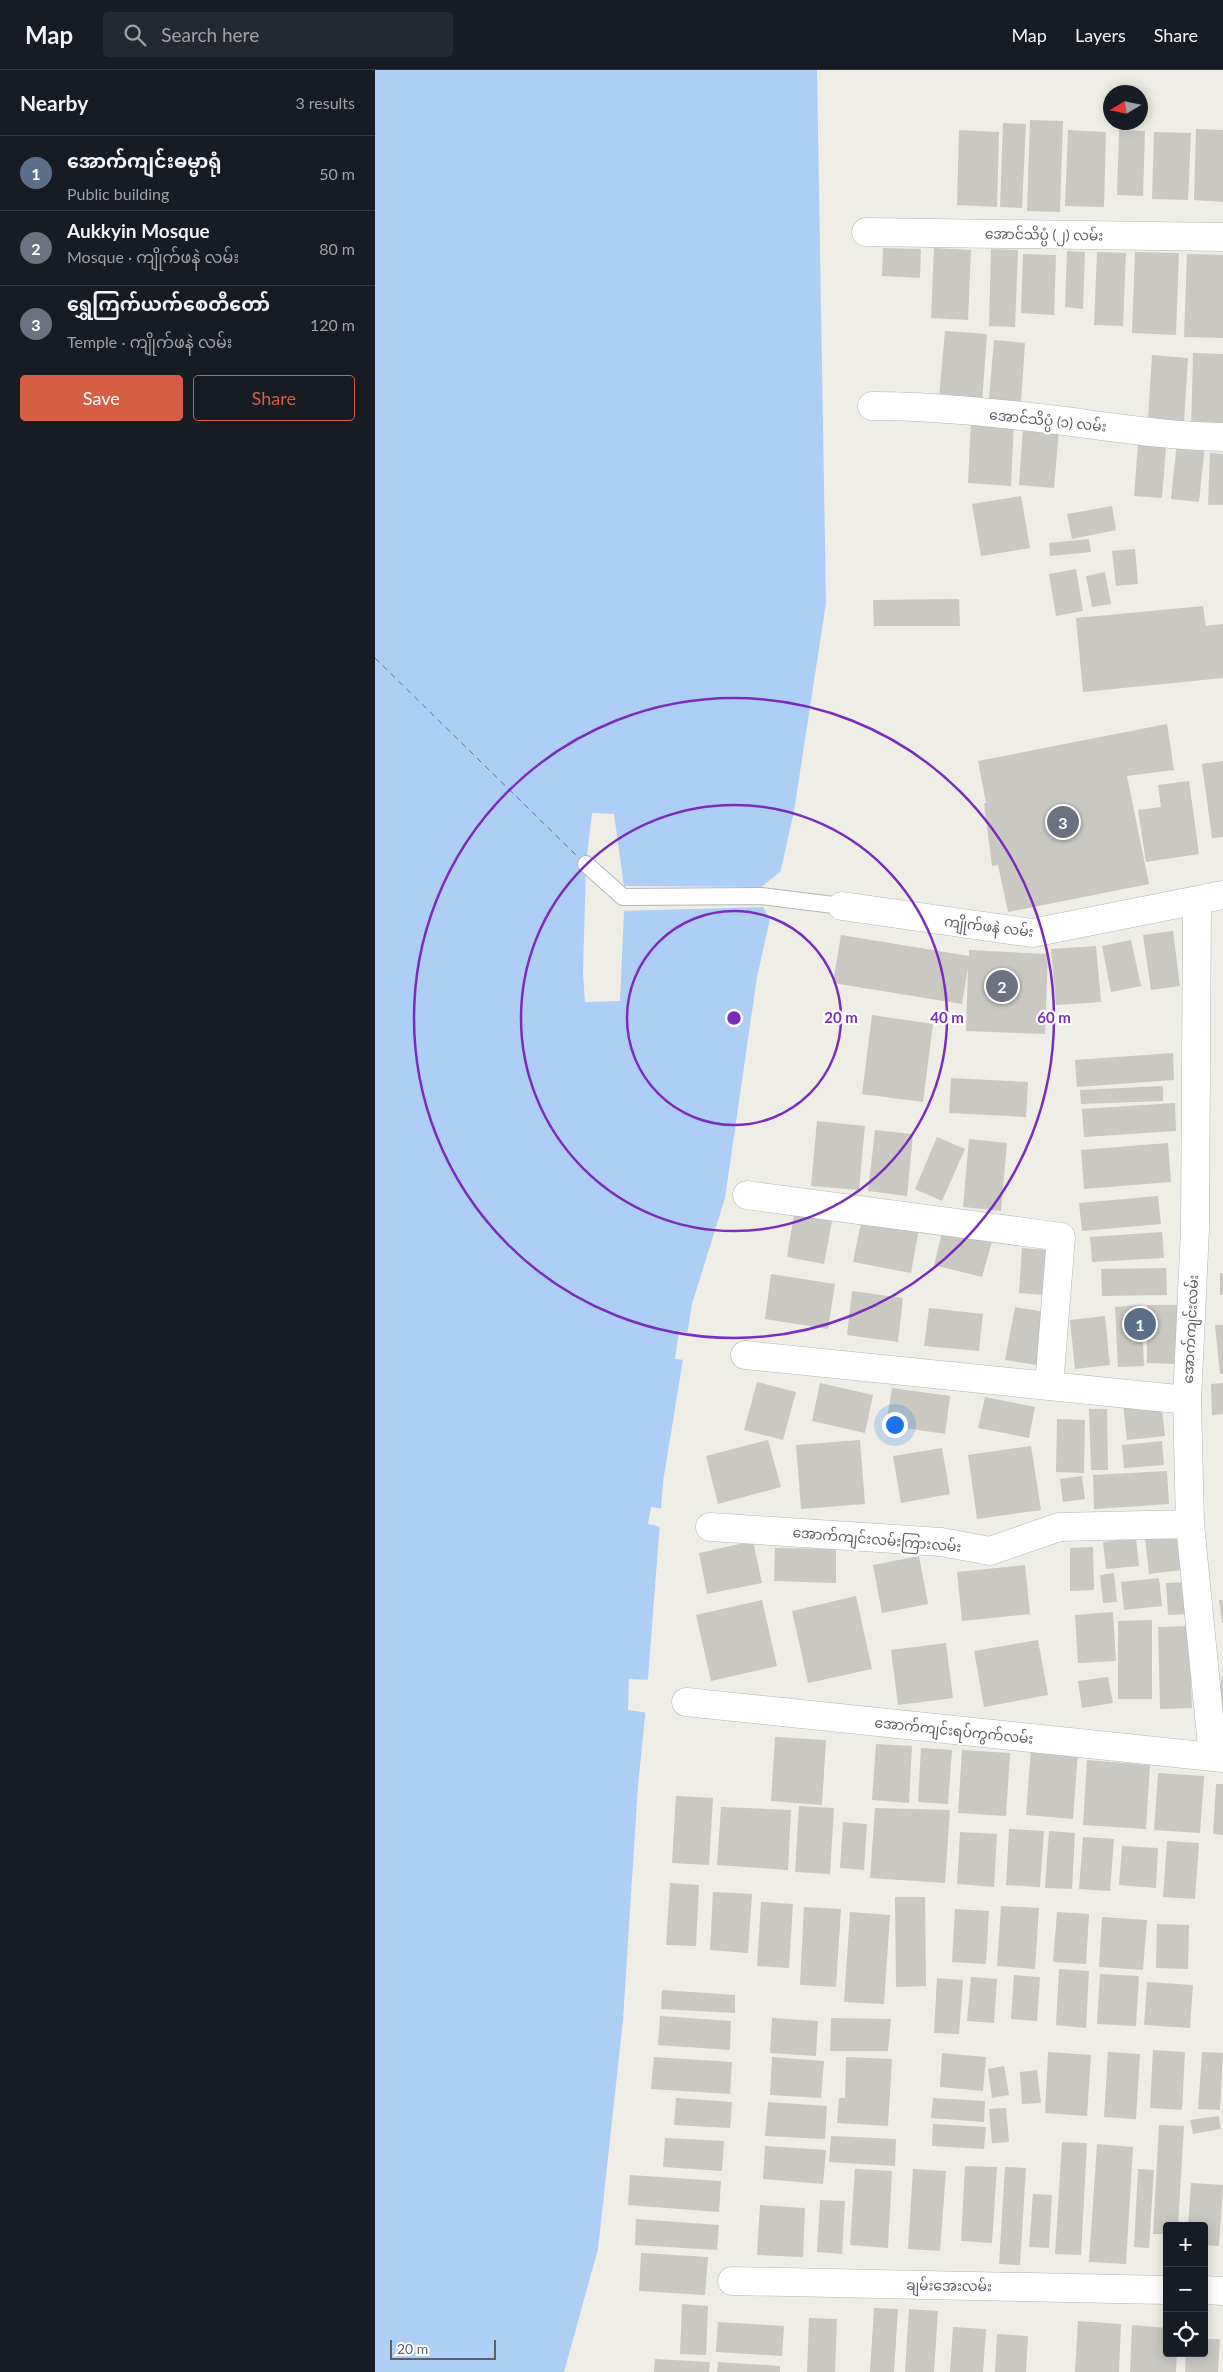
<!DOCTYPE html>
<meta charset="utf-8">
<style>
:root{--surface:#171b24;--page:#242831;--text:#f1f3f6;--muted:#9ea1a6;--line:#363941;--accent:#d55e44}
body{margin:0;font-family:Lato,"Noto Sans Myanmar",sans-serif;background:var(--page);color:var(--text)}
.controls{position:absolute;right:15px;bottom:15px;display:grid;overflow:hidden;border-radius:5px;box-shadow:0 2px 12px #0003}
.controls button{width:45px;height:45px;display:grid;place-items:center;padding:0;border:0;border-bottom:1px solid var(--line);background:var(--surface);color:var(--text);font:25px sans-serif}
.compass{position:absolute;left:728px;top:15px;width:45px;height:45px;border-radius:50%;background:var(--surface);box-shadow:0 2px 12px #0003;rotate:260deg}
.scale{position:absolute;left:15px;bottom:12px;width:106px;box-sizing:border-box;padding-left:5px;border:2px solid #5d6064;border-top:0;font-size:14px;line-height:18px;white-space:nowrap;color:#5d6064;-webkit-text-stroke:4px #fff;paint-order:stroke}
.you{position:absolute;left:519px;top:1354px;width:18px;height:18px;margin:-12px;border:4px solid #fff;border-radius:50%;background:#1a73e8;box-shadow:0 0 0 8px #1a73e833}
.badge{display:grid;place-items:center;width:32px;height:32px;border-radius:50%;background:var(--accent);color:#fff;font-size:16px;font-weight:700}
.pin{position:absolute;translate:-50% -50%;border:2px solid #fff;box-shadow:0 1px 5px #0006}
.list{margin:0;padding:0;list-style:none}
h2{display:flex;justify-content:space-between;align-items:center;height:65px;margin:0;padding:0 20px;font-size:21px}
h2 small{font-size:16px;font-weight:400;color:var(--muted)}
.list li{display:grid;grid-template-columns:32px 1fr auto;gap:15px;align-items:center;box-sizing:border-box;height:75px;padding:0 20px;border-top:1px solid var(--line)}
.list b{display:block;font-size:19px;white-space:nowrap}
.list p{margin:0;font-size:16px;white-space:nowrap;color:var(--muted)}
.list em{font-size:16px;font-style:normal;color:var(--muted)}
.actions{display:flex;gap:10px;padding:15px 20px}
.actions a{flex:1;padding:11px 0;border:1px solid var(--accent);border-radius:5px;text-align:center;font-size:18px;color:var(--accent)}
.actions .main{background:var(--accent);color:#fff}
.icon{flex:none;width:28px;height:28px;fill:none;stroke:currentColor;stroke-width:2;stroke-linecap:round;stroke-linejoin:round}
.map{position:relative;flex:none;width:848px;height:2302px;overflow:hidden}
header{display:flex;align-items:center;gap:30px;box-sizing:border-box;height:70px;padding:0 25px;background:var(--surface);border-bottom:1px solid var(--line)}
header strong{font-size:24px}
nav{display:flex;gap:28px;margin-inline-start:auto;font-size:18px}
.search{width:350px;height:45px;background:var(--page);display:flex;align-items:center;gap:12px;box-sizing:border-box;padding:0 18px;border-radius:5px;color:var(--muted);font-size:19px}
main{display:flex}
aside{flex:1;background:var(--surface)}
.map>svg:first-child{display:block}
</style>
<header>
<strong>Map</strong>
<div class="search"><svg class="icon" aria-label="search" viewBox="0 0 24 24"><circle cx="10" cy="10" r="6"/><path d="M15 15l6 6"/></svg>Search here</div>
<nav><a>Map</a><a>Layers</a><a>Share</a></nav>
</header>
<main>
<aside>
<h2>Nearby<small>3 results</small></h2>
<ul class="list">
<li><span class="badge" style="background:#5c6f8a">1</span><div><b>အောက်ကျင်းဓမ္မာရုံ</b><p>Public building</p></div><em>50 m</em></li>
<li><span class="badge" style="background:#6b7280">2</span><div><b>Aukkyin Mosque</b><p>Mosque · ကျိုက်ဖနဲ လမ်း</p></div><em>80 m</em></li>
<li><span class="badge" style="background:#6b7280">3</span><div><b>ရွှေကြက်ယက်စေတီတော်</b><p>Temple · ကျိုက်ဖနဲ လမ်း</p></div><em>120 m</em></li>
</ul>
<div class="actions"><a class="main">Save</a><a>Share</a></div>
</aside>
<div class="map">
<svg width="848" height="2302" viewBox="0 0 848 2302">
<rect width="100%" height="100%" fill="#eeede6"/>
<path fill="#aecff5" d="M0 0H442L451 533 419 741 382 907 350 1128 317 1234 288 1412 270 1647 263 1715 248 1950 223 2179 189 2302H0Z"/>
<path fill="#eeede6" d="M217 743 239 744 249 816 386 817 409 799 397 854 388 837 249 841 245 931 210 932 208 903 211 794Z
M304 1261 315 1263 310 1290 300 1289Z
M276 1437 289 1439 287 1457 273 1454Z
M254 1609 275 1610 273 1643 253 1640Z"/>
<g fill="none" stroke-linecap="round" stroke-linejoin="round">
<path stroke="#5175ae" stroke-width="1" stroke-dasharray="6 5" stroke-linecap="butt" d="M0 588 205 789"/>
</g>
<path fill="#c9c8c2" d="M655 50 688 51 685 142 652 141Z
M628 53 651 54 647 138 625 137Z
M821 59 848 60V132L819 130Z
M584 60 624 62 622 137 582 135Z
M693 60 731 62 729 137 690 136Z
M744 60 770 61 768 126 742 125Z
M779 62 816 63 813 130 777 129Z
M508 178 546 179 545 208 507 206Z
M559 178 596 180 593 250 556 248Z
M616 179 643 180 640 257 614 256Z
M692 181 710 182 708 239 690 237Z
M722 182 751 183 748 256 719 255Z
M760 182 804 183 801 265 757 263Z
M648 184 681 185 679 245 646 243Z
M812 184 848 185V268L809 267Z
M570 261 612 264 607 332 564 328Z
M619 270 650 273 646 332 614 329Z
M818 283 848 284V363L816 361Z
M777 285 813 288 809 352 773 349Z
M596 351 639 353 636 416 593 413Z
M648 357 684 360 679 418 644 415Z
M802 371 830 374 824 432 796 429Z
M763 374 791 377 787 428 759 426Z
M835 383 848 384V435H833Z
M646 426 655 478 606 486 597 434Z
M737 436 741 460 697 469 692 444Z
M714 469 716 482 675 486 674 473Z
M760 479 763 514 741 516 737 481Z
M701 499 708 541 681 546 674 504Z
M730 502 736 534 717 537 711 506Z
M584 529 585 556H499L498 530Z
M828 536 831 556 848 554V608L708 622 701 548Z
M792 654 799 700 752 706 774 814 633 842 623 795 617 796 609 733H611L603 691Z
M848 691V767L837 768 827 694Z
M814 711 824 784 771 792 763 740 786 737 783 715Z
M798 861 805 916 776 920 768 865Z
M466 865 594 886V880L673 884 670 964 591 961 593 898 587 934 458 913Z
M756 870 766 916 736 922 727 876Z
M721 876 726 932 681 935 676 879Z
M497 945 558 954 548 1032 487 1024Z
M798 983 799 1010 702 1017 700 990Z
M576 1008 653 1012 651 1047 574 1043Z
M788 1016V1031L706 1034 705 1020Z
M800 1033 801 1061 709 1067 707 1039Z
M442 1051 490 1056 484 1120 436 1116Z
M500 1060 538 1064 532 1126 493 1121Z
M562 1067 590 1079 567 1131 540 1119Z
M594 1069 632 1073 626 1141 588 1137Z
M793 1073 796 1112 709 1119 706 1080Z
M783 1126 786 1154 707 1161 704 1133Z
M419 1144 457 1151 449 1194 412 1187Z
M487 1148 544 1159 536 1203 478 1192Z
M569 1155 618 1168 607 1207 559 1195Z
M787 1162 789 1188 717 1192 715 1167Z
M647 1178 673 1180 670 1225 644 1223Z
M791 1198 792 1225 727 1226 726 1199Z
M845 1203H848V1225H845Z
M396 1204 460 1214 453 1259 390 1249Z
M477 1221 528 1228 523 1272 472 1265Z
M766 1235 769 1296 743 1297 740 1237Z
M772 1235H804L803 1294 772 1293Z
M640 1237 670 1242 662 1295 630 1290Z
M554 1238 608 1244 604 1281 549 1276Z
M730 1246 735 1295 700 1299 695 1250Z
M840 1255H848V1304H845Z
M382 1312 421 1322 408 1370 369 1360Z
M445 1313 498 1325 490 1363 437 1351Z
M848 1313V1344L837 1345 836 1314Z
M517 1318 575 1326 570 1364 511 1355Z
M610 1327 660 1337 654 1368 603 1358Z
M786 1330 790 1366 752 1370 748 1334Z
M714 1339H732L733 1400H716Z
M682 1349 710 1350 709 1403 681 1402Z
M393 1370 406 1417 343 1434 331 1386Z
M485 1370 490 1434 426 1439 421 1375Z
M787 1371 789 1395 749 1398 747 1375Z
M656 1376 666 1440 602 1449 593 1385Z
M567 1378 575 1424 526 1433 518 1386Z
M792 1401 794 1434 719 1439 718 1405Z
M707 1406 710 1429 688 1432 685 1409Z
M803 1463 807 1500 774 1504 770 1467Z
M761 1468 764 1496 731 1499 728 1472Z
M378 1471 387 1513 332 1524 324 1483Z
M718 1477 719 1520 695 1521V1478Z
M400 1478 461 1479V1513L399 1511Z
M544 1486 553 1534 507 1543 498 1495Z
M650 1495 655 1544 587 1551 582 1502Z
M739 1503 742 1532 728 1533 725 1505Z
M784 1508 787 1536 749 1540 746 1512Z
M811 1512 813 1544 793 1545 791 1513Z
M481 1526 497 1599 433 1613 417 1541Z
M387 1530 402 1596 336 1611 321 1545Z
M844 1530H848V1553H847Z
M738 1542 741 1591 703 1593 700 1545Z
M777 1550V1629H743V1551Z
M814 1556 817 1638 785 1639 783 1557Z
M663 1570 673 1625 609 1637 599 1581Z
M571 1573 578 1628 523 1635 516 1580Z
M847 1606H848V1641L842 1640Z
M733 1607 738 1633 707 1638 703 1611Z
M400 1667 451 1670 447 1735 396 1731Z
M501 1674 537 1676 534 1733 497 1730Z
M546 1678 577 1680 573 1734 543 1732Z
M656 1678 703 1681 698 1749 651 1745Z
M587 1680 635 1683 631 1746 583 1743Z
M712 1690 775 1695 771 1759 708 1755Z
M783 1703 829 1706 825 1763 779 1760Z
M841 1714H848V1765L838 1764Z
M301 1726 338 1728 334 1795 297 1793Z
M424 1736 459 1738 455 1804 420 1802Z
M346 1737 416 1740 413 1800 342 1795Z
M500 1738 575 1740 570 1813 495 1808Z
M468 1752 492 1754 489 1800 465 1798Z
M634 1759 669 1761 665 1817 631 1815Z
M674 1761 700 1763 697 1819 670 1818Z
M585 1762 622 1764 619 1817 582 1814Z
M708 1767 739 1769 735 1821 704 1819Z
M792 1771 824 1773 820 1829 788 1827Z
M747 1776 783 1778 781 1818 744 1815Z
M295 1813 324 1815 321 1876 291 1875Z
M338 1822 377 1824 373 1883 335 1880Z
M520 1827H550L551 1916 521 1917Z
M386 1832 418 1834 414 1898 382 1896Z
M626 1836 664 1838 660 1899 622 1896Z
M429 1837 466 1839 461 1917 425 1915Z
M580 1839 614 1841 611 1894 577 1892Z
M475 1842 515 1845 509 1934 469 1932Z
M682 1842 714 1844 711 1894 678 1892Z
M727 1847 772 1850 768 1900 724 1897Z
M782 1854 814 1855 813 1899 781 1898Z
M684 1899 714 1901 711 1958 681 1955Z
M725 1904 764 1906 761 1956 722 1954Z
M639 1905 665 1907 662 1951 636 1949Z
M596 1907 622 1909 619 1953 592 1951Z
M562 1908 588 1910 584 1964 559 1963Z
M772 1912 818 1915 815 1958 769 1955Z
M287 1920 360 1925V1943L286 1939Z
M285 1946 356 1951 355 1980 283 1975Z
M397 1948 443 1951 441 1986 395 1983Z
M456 1948 516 1949 513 1981H455Z
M778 1980 810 1982 807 2040 775 2038Z
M673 1982 716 1985 712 2046 670 2043Z
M733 1982 765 1984 761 2049 729 2047Z
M827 1982 848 1983 845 2040 823 2039Z
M567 1983 611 1987 608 2021 565 2017Z
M279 1987 357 1992 355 2024 276 2019Z
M397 1987 449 1991 446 2028 395 2025Z
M471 1987 517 1989 513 2056 462 2053 464 2028H470Z
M629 1996 634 2025 617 2028 613 1999Z
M662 2000 666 2033 647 2034 645 2002Z
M301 2028 357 2032 355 2058 299 2055Z
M558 2028 610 2031 609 2052 556 2048Z
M393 2032 452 2036 450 2069 390 2066Z
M631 2038 634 2072 617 2073 614 2039Z
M844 2046 846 2059 818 2064 815 2050Z
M558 2054 611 2057 609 2079 557 2076Z
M784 2055 809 2056 803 2156H792V2164H778Z
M456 2066 521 2069 520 2096 454 2092Z
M290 2068 349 2071 347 2101 288 2097Z
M687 2072 712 2073 706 2185 680 2184Z
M722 2074 758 2077 751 2194 714 2192Z
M390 2076 451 2080 448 2114 388 2109Z
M590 2096 622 2097 617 2173 586 2171Z
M630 2097 651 2098 645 2195 624 2194Z
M480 2099 517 2101 513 2178 475 2175Z
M538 2099 571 2101 565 2181 533 2179Z
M763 2099 779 2100 774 2178 759 2177Z
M255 2105 346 2111 344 2142 253 2135Z
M816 2113 848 2115 844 2176 829 2175V2156H813Z
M658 2124 677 2125 674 2178 654 2177Z
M445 2130 470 2131 467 2184 442 2182Z
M385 2135 430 2138 428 2187 382 2185Z
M261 2149 344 2155 342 2180 260 2175Z
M266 2183 333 2187 330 2225 264 2221Z
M307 2234 333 2236 331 2285 305 2284Z
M499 2238 523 2239 519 2302H495Z
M534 2239 563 2241 559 2302H530Z
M434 2248 462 2249 460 2302H432Z
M703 2251 746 2254 744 2302H700Z
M343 2252 409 2256 407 2286 341 2282Z
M757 2255 792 2258V2283H802L801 2302H755Z
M578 2257 611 2259 608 2302H575Z
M622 2264 653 2266 651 2302H620Z
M829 2269H845L843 2302H810L811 2283H829Z
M280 2289 335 2292 334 2302H279Z
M343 2292 405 2296V2302H342Z"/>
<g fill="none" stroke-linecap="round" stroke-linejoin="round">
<g stroke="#b3b5b9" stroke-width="18">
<path id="lane" d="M211 794 248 827 386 826 467 836"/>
</g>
<g stroke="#b3b5b9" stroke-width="29">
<path id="street" d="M491 162 848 167
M497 336C559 336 621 343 682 350 737 357 792 366 848 367
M822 832 820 1159 812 1330 815 1454 838 1686
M467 836 657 863 848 825
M372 1125 686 1167 674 1316
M370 1285 812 1330
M335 1457 566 1472 615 1481 684 1457 815 1454
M311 1632 848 1688
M357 2211 792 2220
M829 2220 848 2221"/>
</g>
<use href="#lane" stroke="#fff" stroke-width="16"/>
<use href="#street" stroke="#fff" stroke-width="28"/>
</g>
<g fill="none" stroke="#7b2cbf" stroke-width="2.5">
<circle cx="359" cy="948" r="107"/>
<circle cx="359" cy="948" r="213"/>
<circle cx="359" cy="948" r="320"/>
</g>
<g text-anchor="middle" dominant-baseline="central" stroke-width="4.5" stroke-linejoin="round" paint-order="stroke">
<g font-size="14" fill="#5d6064" stroke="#fff">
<text transform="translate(669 164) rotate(1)">အောင်သိပ္ပံ (၂) လမ်း</text>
<text transform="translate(673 350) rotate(6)">အောင်သိပ္ပံ (၁) လမ်း</text>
<text transform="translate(614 856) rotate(7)">ကျိုက်ဖနဲ လမ်း</text>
<text transform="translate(815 1259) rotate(-87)">အောက်ကျင်းလမ်း</text>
<text transform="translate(502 1469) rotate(5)">အောက်ကျင်းလမ်းကြားလမ်း</text>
<text transform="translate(579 1660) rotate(6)">အောက်ကျင်းရပ်ကွက်လမ်း</text>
<text transform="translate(574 2215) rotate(1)">ချမ်းအေးလမ်း</text>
</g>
</g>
<circle cx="359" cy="948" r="8" fill="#7b2cbf" stroke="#fff" stroke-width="2.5"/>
<g font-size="15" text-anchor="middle" font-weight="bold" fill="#7b2cbf" stroke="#fff" stroke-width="4.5" stroke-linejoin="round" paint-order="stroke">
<text x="466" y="953">20 m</text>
<text x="572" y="953">40 m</text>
<text x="679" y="953">60 m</text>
</g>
</svg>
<div class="controls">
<button>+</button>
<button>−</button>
<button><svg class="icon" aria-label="locate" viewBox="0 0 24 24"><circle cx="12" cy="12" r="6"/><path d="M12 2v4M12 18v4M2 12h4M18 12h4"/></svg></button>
</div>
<svg class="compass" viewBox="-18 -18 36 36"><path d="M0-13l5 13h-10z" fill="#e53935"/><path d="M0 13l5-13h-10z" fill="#9ea1a6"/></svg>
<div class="scale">20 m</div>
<div class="you"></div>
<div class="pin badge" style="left:765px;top:1254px;background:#5c6f8a">1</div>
<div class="pin badge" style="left:627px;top:916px;background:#6b7280">2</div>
<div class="pin badge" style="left:688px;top:752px;background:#6b7280">3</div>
</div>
</main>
